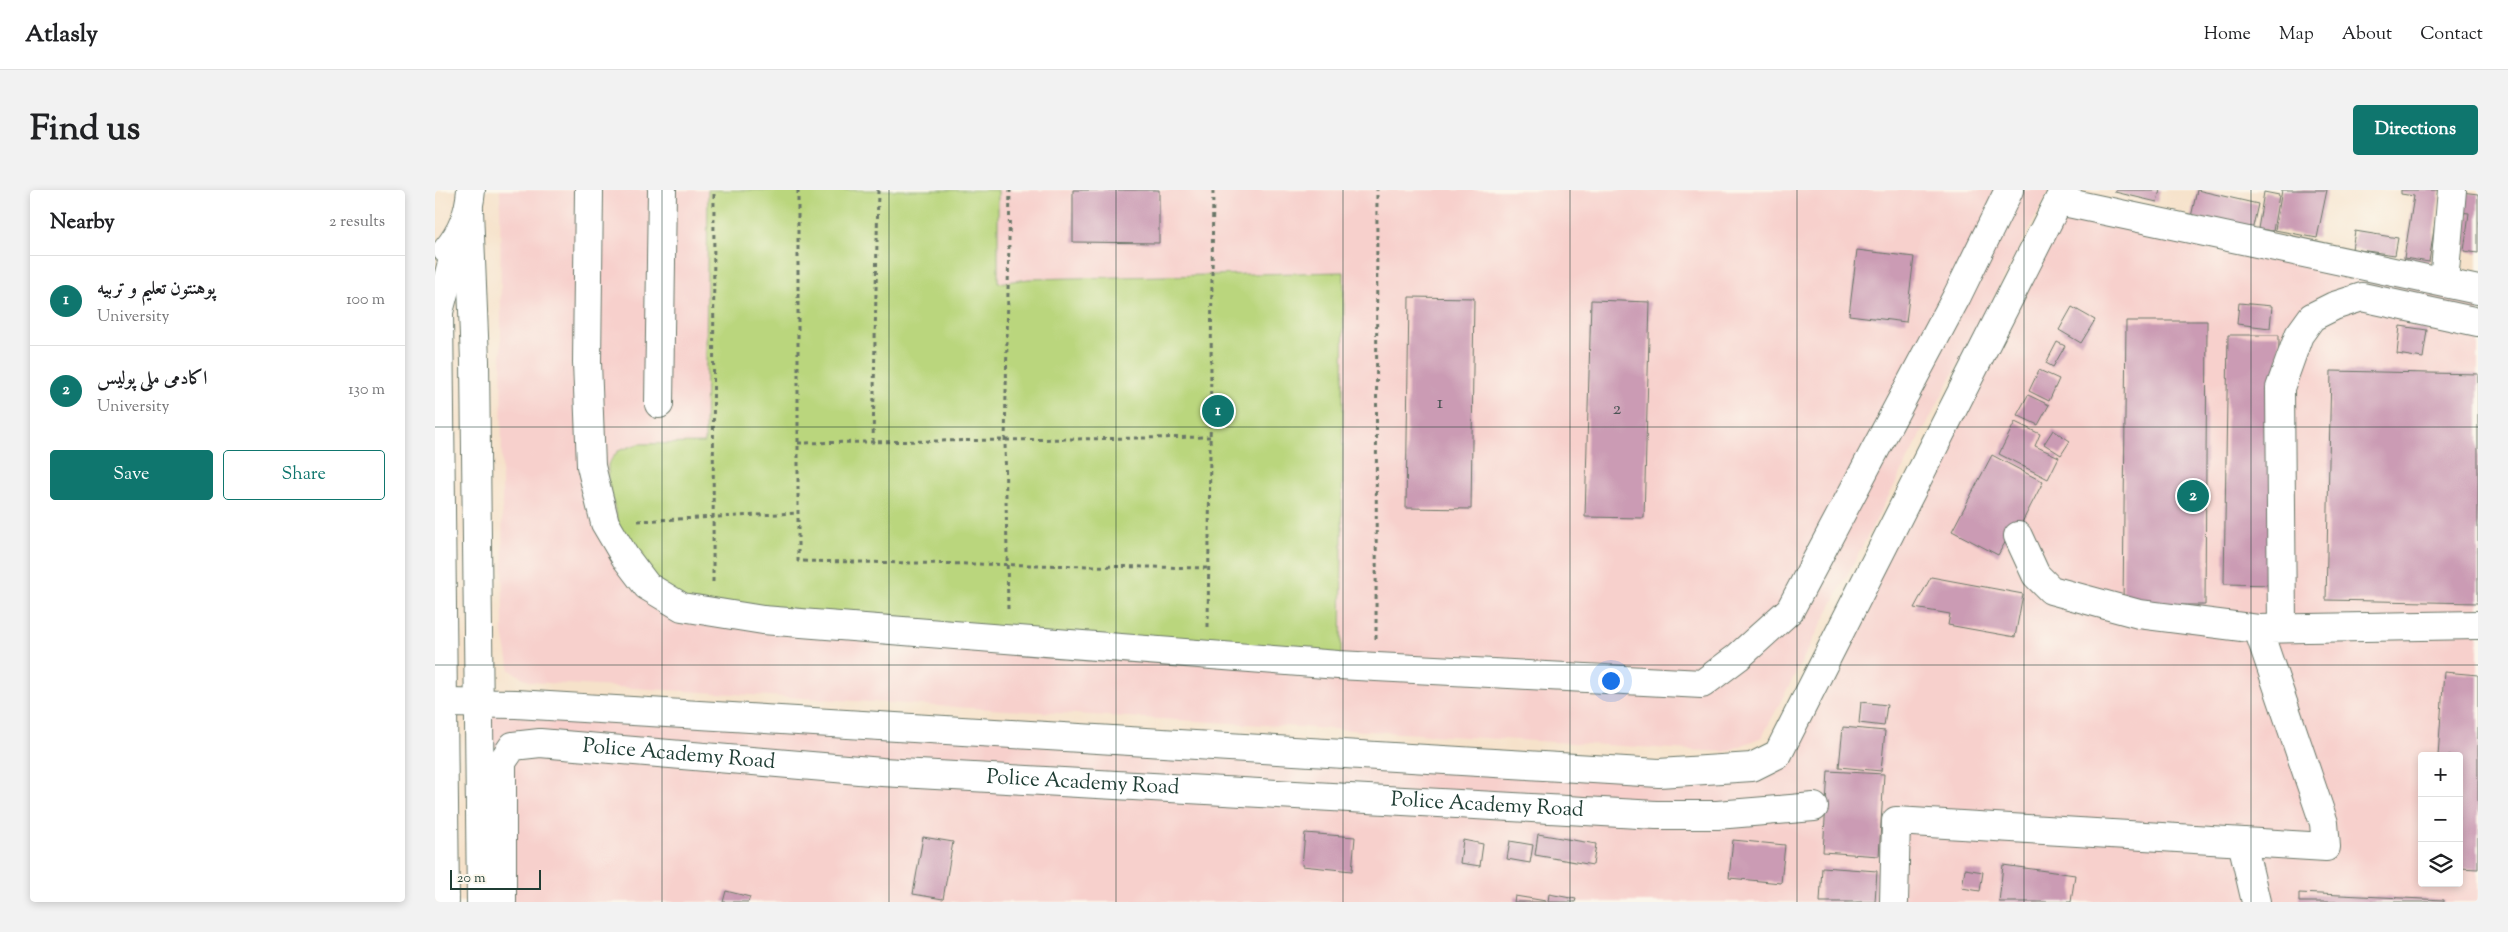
<!DOCTYPE html>
<meta charset="utf-8">
<style>
:root{--surface:#fff;--page:#f2f2f2;--text:#202124;--muted:#757577;--line:#e0e0e0;--accent:#0f766e}
body{margin:0;font-family:"Sorts Mill Goudy",Amiri,serif;background:var(--page);color:var(--text)}
.controls{position:absolute;right:15px;bottom:15px;display:grid;overflow:hidden;border-radius:5px;box-shadow:0 2px 8px #0003}
.controls button{width:45px;height:45px;display:grid;place-items:center;padding:0;border:0;border-bottom:1px solid var(--line);background:var(--surface);color:var(--text);font:25px sans-serif}
.scale{position:absolute;left:15px;bottom:12px;width:91px;box-sizing:border-box;padding-left:5px;border:2px solid #1f3d34;border-top:0;font-size:14px;line-height:18px;white-space:nowrap;color:#1f3d34;-webkit-text-stroke:4px #fbf7ec;paint-order:stroke}
.you{position:absolute;left:1175px;top:490px;width:18px;height:18px;margin:-12px;border:4px solid #fff;border-radius:50%;background:#1a73e8;box-shadow:0 0 0 8px #1a73e833}
.badge{display:grid;place-items:center;width:32px;height:32px;border-radius:50%;background:var(--accent);color:#fff;font-size:16px;font-weight:700}
.pin{position:absolute;translate:-50% -50%;border:2px solid #fff;box-shadow:0 1px 5px #0006}
.list{margin:0;padding:0;list-style:none}
h2{display:flex;justify-content:space-between;align-items:center;height:65px;margin:0;padding:0 20px;font-size:21px}
h2 small{font-size:16px;font-weight:400;color:var(--muted)}
.list li{display:grid;grid-template-columns:32px 1fr auto;gap:15px;align-items:center;box-sizing:border-box;height:90px;padding:0 20px;border-top:1px solid var(--line)}
.list b{display:block;font-size:19px;white-space:nowrap}
.list p{margin:0;font-size:16px;white-space:nowrap;color:var(--muted)}
.list em{font-size:16px;font-style:normal;color:var(--muted)}
.actions{display:flex;gap:10px;padding:15px 20px}
.actions a{flex:1;padding:11px 0;border:1px solid var(--accent);border-radius:5px;text-align:center;font-size:18px;color:var(--accent)}
.actions .main{background:var(--accent);color:#fff}
.icon{flex:none;width:28px;height:28px;fill:none;stroke:currentColor;stroke-width:2;stroke-linecap:round;stroke-linejoin:round}
.map{position:relative;flex:none;width:2043px;height:712px;overflow:hidden;border-radius:5px}
header{display:flex;align-items:center;gap:30px;box-sizing:border-box;height:70px;padding:0 25px;background:var(--surface);border-bottom:1px solid var(--line)}
header strong{font-size:24px}
nav{display:flex;gap:28px;margin-inline-start:auto;font-size:18px}
.intro{display:flex;align-items:center;justify-content:space-between;box-sizing:border-box;height:120px;padding:0 30px}
h1{margin:0;font-size:35px}
.button{padding:12px 22px;border-radius:5px;background:var(--accent);color:#fff;font-size:18px;font-weight:700}
main{display:flex;gap:30px;padding:0 30px}
aside{flex:1;background:var(--surface);border-radius:5px;box-shadow:0 2px 8px #0003}
.map>svg:first-child{display:block}
</style>
<header>
<strong>Atlasly</strong>
<nav><a>Home</a><a>Map</a><a>About</a><a>Contact</a></nav>
</header>
<div class="intro"><h1>Find us</h1><a class="button">Directions</a></div>
<main>
<aside>
<h2>Nearby<small>2 results</small></h2>
<ul class="list">
<li><span class="badge">1</span><div><b>پوهنتون تعلیم و تربیه</b><p>University</p></div><em>100 m</em></li>
<li><span class="badge">2</span><div><b>اکادمی ملی پولیس</b><p>University</p></div><em>130 m</em></li>
</ul>
<div class="actions"><a class="main">Save</a><a>Share</a></div>
</aside>
<div class="map">
<svg width="2043" height="712" viewBox="0 0 2043 712">
<rect width="100%" height="100%" fill="#fbf7ec"/>
<filter id="ink" filterUnits="userSpaceOnUse"><feTurbulence type="fractalNoise" baseFrequency=".02" numOctaves="2"/><feDisplacementMap in="SourceGraphic" scale="10" xChannelSelector="R" yChannelSelector="G"/><feConvolveMatrix kernelMatrix="1 2 1 2 8 2 1 2 1" color-interpolation-filters="sRGB"/></filter>
<filter id="wash" filterUnits="userSpaceOnUse"><feTurbulence type="fractalNoise" baseFrequency=".0096" numOctaves="4" result="noise"/><feDisplacementMap in="SourceGraphic" scale="20" xChannelSelector="R" yChannelSelector="G"/><feGaussianBlur stdDeviation="1.12" result="paint"/><feColorMatrix in="noise" values="0 0 0 0 0 0 0 0 0 0 0 0 0 0 0 0 0 1.4 0 .05"/><feComposite in="paint" operator="in"/></filter>
<g filter="url(#wash)">
<rect width="100%" height="100%" fill="#f6e2ca"/>
<path fill="#f7d0cc" fill-rule="evenodd" d="M65 0H1615L1327 547 1290 562 95 492 75 480 68 442Z
M1624 11 2043 100V712H46L44 513 1224 583 1343 564ZM1987 566H2024V693H1987Z"/>
<path fill="#bad67d" stroke="#6c8a58" d="M273 0H563V93L594 89 909 82 906 475 253 411 222 393 187 347 173 293V274L183 261 203 254 270 253Z"/>
<g id="blocks">
<path fill="#cb9bb4" d="M638 0H724V53L638 52Z
M1680 0H1725L1722 12 1680 2Z
M1762 0 1823 14 1817 41 1756 27Z
M1847 0H1892L1882 48 1840 40Z
M1966 0H2005L1994 72 1969 68 1979 6 1966 4Z
M1829 2 1844 5 1838 41 1823 39Z
M2026 2 2043 4V63L2029 61 2034 23 2024 22Z
M1920 41 1963 48 1960 65 1917 59Z
M1422 60 1479 67 1471 132 1414 125Z
M974 107 1039 108 1036 319 971 318Z
M1156 110 1215 112 1209 328 1150 327Z
M1804 113 1837 116 1835 138 1802 134Z
M1637 117 1660 130 1646 153 1624 140Z
M1691 131H1772L1770 415H1688Z
M1965 136 1992 140 1988 168 1962 164Z
M1793 145H1844L1841 395 1789 394Z
M1622 152 1630 156 1618 177 1611 173Z
M1604 180 1624 189 1614 211 1594 201Z
M1896 181 2043 184V413L1891 410Z
M1593 205 1614 215 1603 235 1582 225Z
M1580 232 1605 244 1600 256 1624 267 1613 289 1564 264Z
M1618 240 1635 251 1626 265 1609 254Z
M1557 265 1608 292 1581 344 1576 342 1563 365 1517 341Z
M1496 387 1588 404 1580 447 1513 435 1515 424 1479 418Z
M2009 482 2043 485V679L2024 678V566H2003Z
M1426 512 1452 515 1449 536 1424 533Z
M1408 537 1450 541 1446 581 1404 577Z
M1393 581 1449 584 1444 666 1388 662Z
M870 643 920 647 917 681 867 676Z
M1103 644 1161 654 1158 675 1100 665Z
M488 647 518 652 508 709 478 704Z
M1028 650 1048 654 1045 676 1025 673Z
M1298 650 1350 655 1346 693 1294 688Z
M1075 651 1098 655 1095 673 1072 669Z
M1568 675 1640 685 1636 712H1564Z
M1387 677 1442 681 1440 712H1385Z
M1530 679 1548 682 1545 701 1527 698Z
M291 701 315 707 313 712H288Z
M1864 703 2009 710V712H1864Z
M1114 704 1141 709 1140 712H1113Z
M1080 706 1111 711V712H1079Z"/>
</g>
</g>
<g filter="url(#ink)">
<use href="#blocks" fill-opacity="0" stroke="#6a7768" stroke-width="1"/>
<g fill="none" stroke-linecap="round" stroke-linejoin="round">
<g stroke="#6a7768" stroke-width="30">
<g id="minor">
<path d="M154 0 152 172 156 276 170 333 190 367 212 396 247 417 328 430 903 475 1267 494 1303 467 1355 420 1522 106 1574 0"/>
<path d="M1624 11 2043 100"/>
<path d="M34 20 40 171 46 712"/>
<path d="M2009 92 2017 0"/>
<path d="M224 214 227 0"/>
<path d="M1583 346 1601 385 1616 400 1704 424 1823 439"/>
<path d="M1847 438 1845 198 1864 145 1877 127 1899 116 1927 107 2043 132"/>
<path d="M8 513 81 514 1224 583 1317 577 1343 564 1629 0"/>
<path d="M1807 652 1821 712"/>
<path id="s1" d="M67 712V572L78 556 105 553 447 582 1221 625H1282L1379 617"/>
<path d="M1459 712 1461 631 1891 657 1889 633 1823 439 2043 435"/>
</g>
</g>
<g stroke="#6a7768" stroke-width="30">
<path id="major" d="M12 60C27 42 34 24 36 0
M10 712 4 122 24 46"/>
</g>
<path stroke="#6a7768" stroke-width="3" stroke-dasharray="4 4" stroke-linecap="butt" d="M363 0V371L773 378
M438 252 443 0
M363 253 775 247
M203 331 363 323
M278 392 279 0
M573 419 570 252 575 0
M773 437 778 0
M941 449 942 0"/>
<use href="#minor" stroke="#fff" stroke-width="28"/>
<use href="#major" stroke="#fff" stroke-width="28"/>
</g>
</g>
<path fill="none" stroke="#1f3d34" stroke-width="1" stroke-opacity="0.55" d="M227 0V712M454 0V712M681 0V712M908 0V712M1135 0V712M1362 0V712M1589 0V712M1816 0V712M0 237H2043M0 475H2043"/>
<g text-anchor="middle" dominant-baseline="central" stroke-width="4" stroke-linejoin="round" paint-order="stroke">
<g font-size="19" fill="#4a5454">
<text x="1005" y="213">1</text>
<text x="1182" y="219">2</text>
</g>
<g font-size="21" fill="#1f3d34" stroke="#fbf7ec">
<text stroke="none"><textPath href="#s1" startOffset="326">Police Academy Road</textPath></text>
<text stroke="none"><textPath href="#s1" startOffset="731">Police Academy Road</textPath></text>
<text stroke="none"><textPath href="#s1" startOffset="1136">Police Academy Road</textPath></text>
</g>
</g>
</svg>
<div class="controls">
<button>+</button>
<button>−</button>
<button><svg class="icon" aria-label="layers" viewBox="0 0 24 24"><path d="M12 4l9 5-9 5-9-5zM3 14l9 5 9-5"/></svg></button>
</div>
<div class="scale">20 m</div>
<div class="you"></div>
<div class="pin badge" style="left:783px;top:221px">1</div>
<div class="pin badge" style="left:1758px;top:306px">2</div>
</div>
</main>
